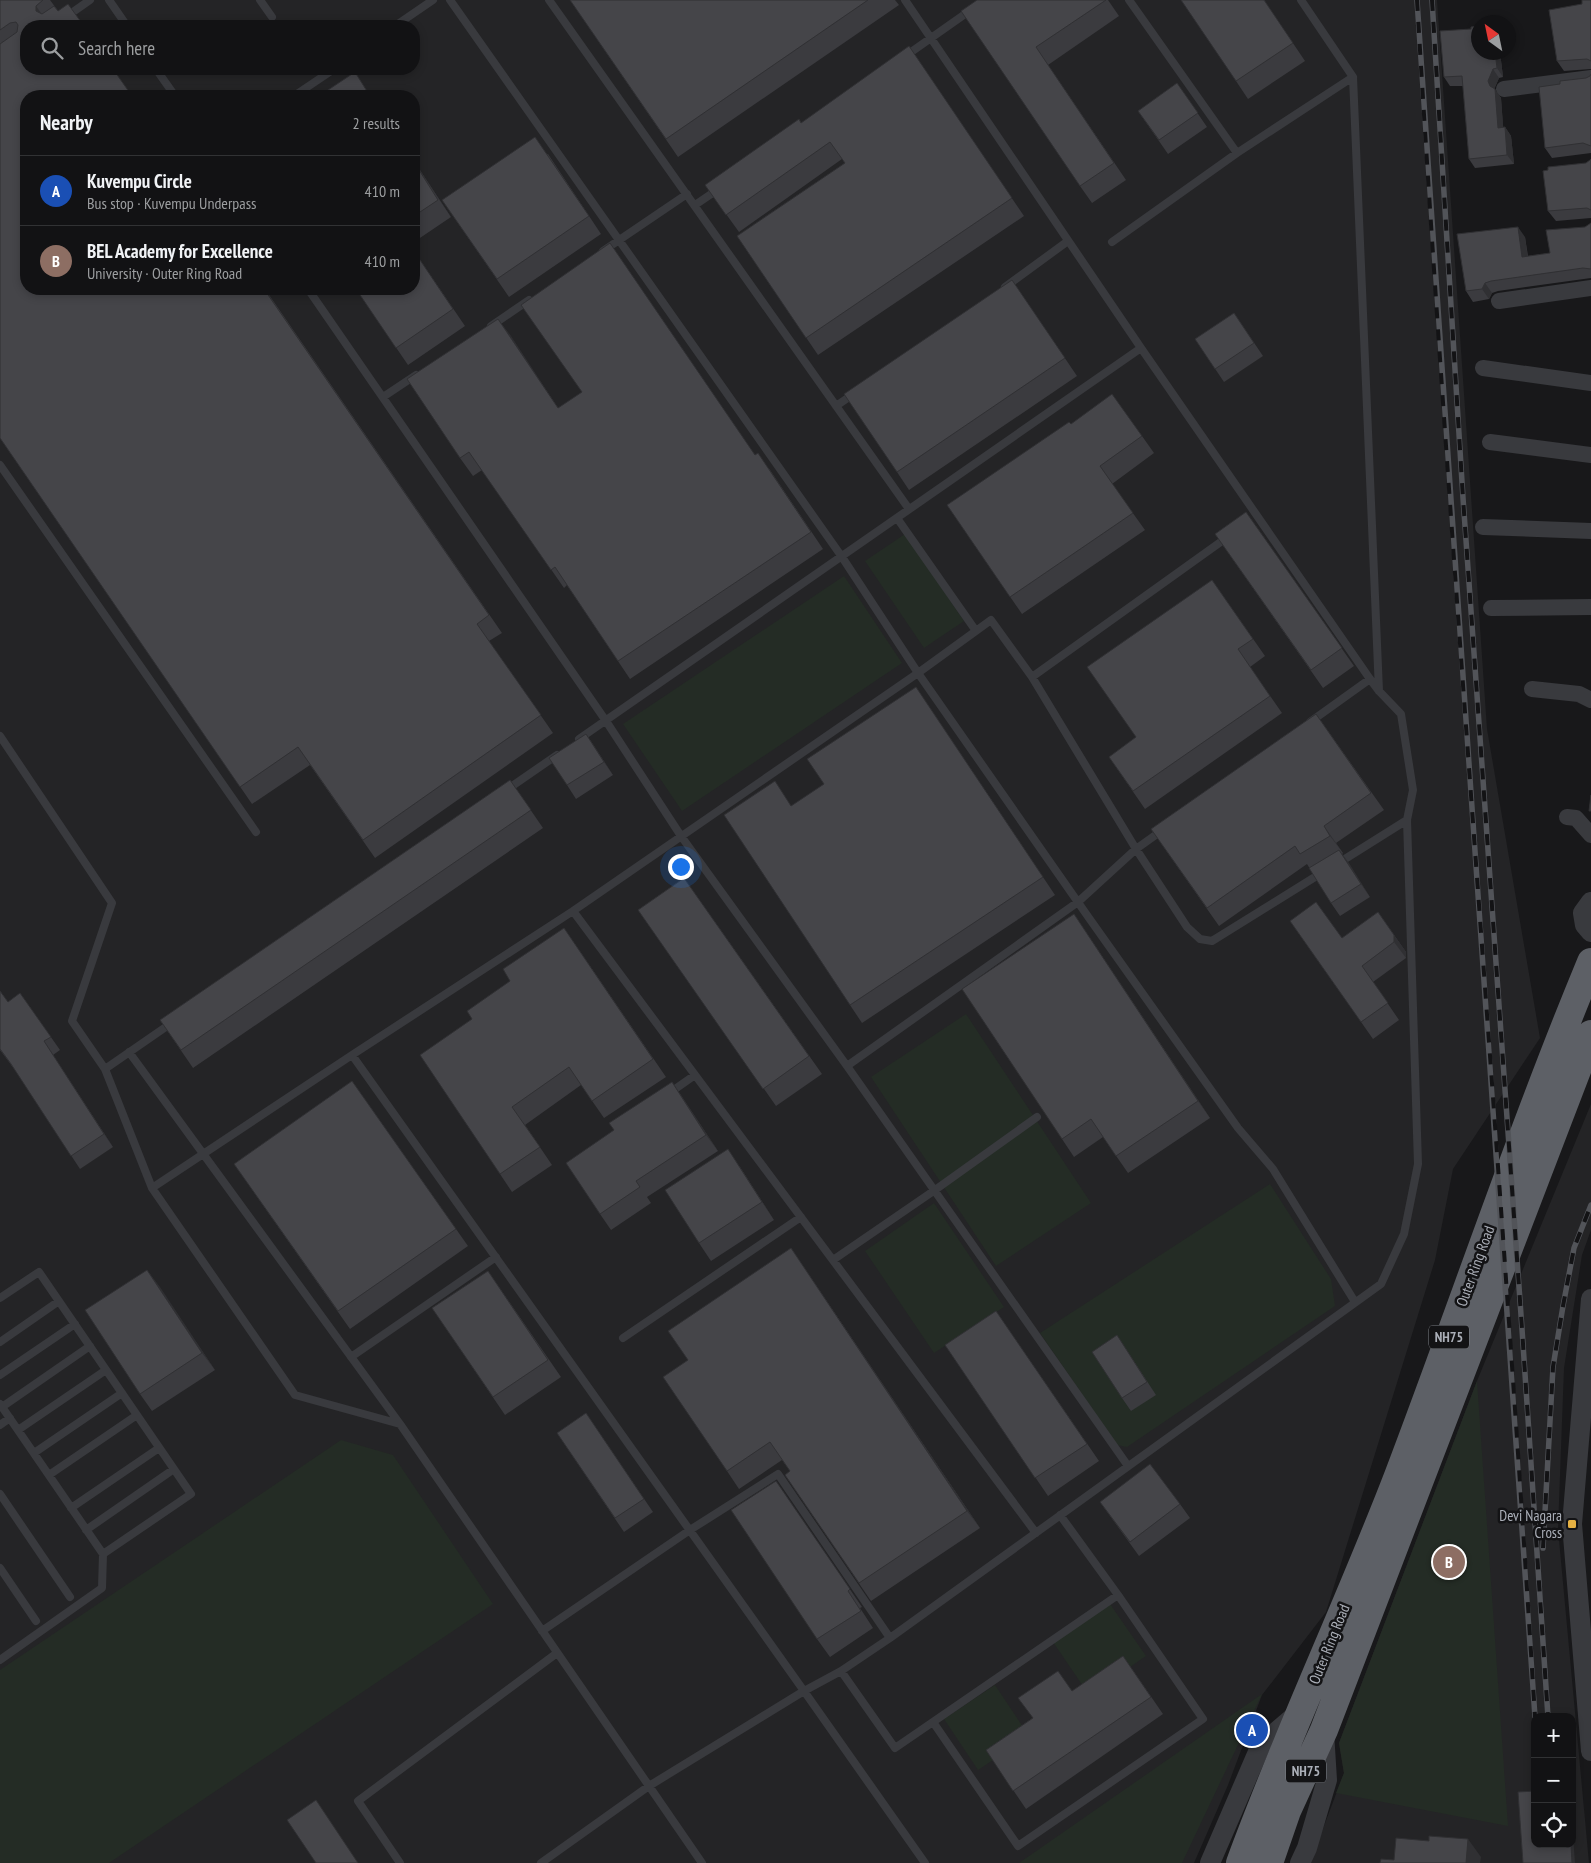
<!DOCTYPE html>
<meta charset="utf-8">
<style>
:root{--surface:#121214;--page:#1b1b1d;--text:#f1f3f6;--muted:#9c9ea0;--line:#313234;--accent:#ea580c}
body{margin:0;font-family:"PT Sans Narrow",sans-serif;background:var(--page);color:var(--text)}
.controls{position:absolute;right:15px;bottom:15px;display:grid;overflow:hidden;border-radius:10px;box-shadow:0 2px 8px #0003}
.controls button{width:45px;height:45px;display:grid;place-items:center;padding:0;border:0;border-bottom:1px solid var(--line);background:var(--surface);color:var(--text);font:25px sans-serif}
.compass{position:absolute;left:1471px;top:15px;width:45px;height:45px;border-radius:50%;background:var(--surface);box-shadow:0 2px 8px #0003;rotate:327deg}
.you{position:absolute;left:680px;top:866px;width:18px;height:18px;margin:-12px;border:4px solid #fff;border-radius:50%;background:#1a73e8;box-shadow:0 0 0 8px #1a73e833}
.badge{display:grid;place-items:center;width:32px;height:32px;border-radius:50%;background:var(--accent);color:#fff;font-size:16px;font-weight:700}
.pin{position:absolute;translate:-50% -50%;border:2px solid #fff;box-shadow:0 1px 5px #0006}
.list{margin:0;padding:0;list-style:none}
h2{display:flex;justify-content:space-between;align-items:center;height:65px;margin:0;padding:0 20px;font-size:21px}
h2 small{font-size:16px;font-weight:400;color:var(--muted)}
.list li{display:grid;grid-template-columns:32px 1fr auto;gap:15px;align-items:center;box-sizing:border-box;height:70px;padding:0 20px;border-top:1px solid var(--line)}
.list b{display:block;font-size:19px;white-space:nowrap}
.list p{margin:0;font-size:16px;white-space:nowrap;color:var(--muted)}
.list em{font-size:16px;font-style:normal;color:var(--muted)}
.icon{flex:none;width:28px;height:28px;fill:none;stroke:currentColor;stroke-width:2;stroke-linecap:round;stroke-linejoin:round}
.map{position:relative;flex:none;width:1591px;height:1863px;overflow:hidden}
.search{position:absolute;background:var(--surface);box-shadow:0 2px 8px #0003;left:20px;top:20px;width:400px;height:55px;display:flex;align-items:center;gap:12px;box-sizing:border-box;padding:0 18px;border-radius:20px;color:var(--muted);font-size:19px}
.panel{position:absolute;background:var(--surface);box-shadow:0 2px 8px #0003;left:20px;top:90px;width:400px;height:205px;border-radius:20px}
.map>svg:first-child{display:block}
</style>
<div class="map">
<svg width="1591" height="1863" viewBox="0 0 1591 1863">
<rect width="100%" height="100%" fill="#18181a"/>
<path fill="#242426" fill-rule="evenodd" d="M0 0H1437L1487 729 1540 1038 1453 1169 1435 1260 1326 1612 1262 1695 1228 1785 1194 1863H0ZM26 26H414V69H26ZM26 96H414V289H26Z
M1591 1104V1230L1582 1255 1564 1368 1558 1529 1589 1863H1310L1344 1773 1339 1743 1477 1381ZM1535 1717H1572V1844H1535Z"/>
<path fill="#242c25" d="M905 534 964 621 924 648 865 561Z
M844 576 902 663 682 811 623 724Z
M966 1014 1091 1203 996 1266 871 1077Z
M1270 1184 1331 1279 1335 1306 1127 1447 1117 1445 1040 1333Z
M934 1203 1004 1307 934 1353 865 1251Z
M1477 1381 1508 1826 1336 1793 1344 1773 1339 1743Z
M341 1440 393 1455 493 1604 109 1863H0V1670Z
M1110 1604 1146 1656 1089 1695 1053 1642Z
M995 1685 1029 1736 978 1770 944 1719Z
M1262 1694 1182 1863H1019Z"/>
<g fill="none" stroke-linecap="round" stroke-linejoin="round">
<path stroke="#393a3e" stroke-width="8" d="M109 0 127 26
M260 0 272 17
M450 0 842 557 918 673 1089 918 1238 1128 1273 1169 1355 1302
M549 0 909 509
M1129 0 1237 153
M1301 0 1353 77 1379 691
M53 26 90 0
M395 26 433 0
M904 57 985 0
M156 69 175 96
M294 96 334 69
M695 205 720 188
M1112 242 1237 153 1353 77
M603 251 687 194
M1005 287 1068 241
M308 289 606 721 681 836 847 1066 1128 1466
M491 326 529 300
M383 397 416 375
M836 406 855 393
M0 465 256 832
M897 518 976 631
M1032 677 1136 849 1187 927 1200 939 1212 941 1323 872
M1310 722 1370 679
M0 736 112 903 72 1021 105 1069 152 1188 295 1395 400 1424 702 1863
M579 739 1141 348
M505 791 557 755
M1337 864 1407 820
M573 911 1036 1533
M129 1052 400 1424
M352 1055 804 1691 925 1863
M847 1066 1078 902 1136 849 1164 829
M105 1069 173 1022
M668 1094 695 1075
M152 1188 352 1055 573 911 918 673 991 620 1032 677 1229 536
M833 1260 935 1190 1037 1117
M0 1298 39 1272 191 1494 103 1554
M623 1338 801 1217
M0 1342 59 1301
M351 1357 496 1257
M0 1375 75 1324
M0 1404 103 1554 102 1588 0 1660
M2 1407 90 1346
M0 1425 10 1418
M18 1430 106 1370
M34 1453 122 1393
M49 1475 137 1415
M0 1494 70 1597
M71 1508 159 1448
M1060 1515 1118 1595
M86 1530 174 1469
M0 1568 36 1621
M542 1631 690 1530 778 1474 890 1638
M841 1671 895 1748 1118 1595 1203 1719 1018 1846 933 1722
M400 1863 358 1801 557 1653
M541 1863 649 1786 804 1691 841 1671 890 1638 1381 1284 1404 1234 1418 1164 1407 820 1413 790 1401 714 1379 691 1370 679 1141 348 905 0"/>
<path stroke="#393a3e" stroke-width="16" d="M1504 89 1591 78
M1499 301 1591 288
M1483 368 1591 383
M1490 442 1591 455
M1483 527 1591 531
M1491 608 1591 607
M1532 689 1579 694 1591 700
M1567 817 1576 818 1591 835"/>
<path stroke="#393a3e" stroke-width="20" d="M1591 902 1583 913 1585 925 1591 932
M1591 1299 1572 1524 1591 1751
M1210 1863 1261 1745 1297 1714
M1300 1863 1307 1848 1327 1780 1324 1732"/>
<path stroke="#5d6066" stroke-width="28" d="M1240 1863C1288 1732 1348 1606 1398 1476 1463 1305 1521 1131 1591 962
M1269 1863 1287 1811 1324 1730 1591 1034"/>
<g stroke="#525459" stroke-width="5.5">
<path id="rail" d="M1417 0C1451 573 1500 1144 1535 1717
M1432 0 1463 498 1522 1329 1548 1717
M1543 1548 1553 1367 1563 1306 1574 1248 1591 1205"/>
</g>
<use href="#rail" stroke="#131315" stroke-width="4" stroke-dasharray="11" stroke-linecap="butt"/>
</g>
<path fill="#3b3b3f" d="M0 0H50L265 289 502 633 489 641 553 733 375 858 310 765 252 804 0 438Z
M570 0H895L899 5 678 157Z
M977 0H1108L1119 16 1048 65 1126 180 1092 203 1080 186Z
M1264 0 1305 61 1248 99 1236 81Z
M1591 0V69L1564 71 1557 61 1582 4Z
M1471 29 1478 52H1500L1503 77 1499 78 1494 89 1501 98 1503 127H1505L1511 136 1514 164 1475 168 1469 159 1463 86H1450L1444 77Z
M921 64 1024 216 818 355 737 236 845 163 842 159 739 232 705 185 801 123Z
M1591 74V153L1552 158 1545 148 1560 84 1586 78 1590 76Z
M1177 83 1207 127 1168 154 1138 111Z
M548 154 601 234 509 297 442 200Z
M1591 159V218L1556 221 1548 211 1586 163 1590 160Z
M414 161 451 217 414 242Z
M1591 223V278L1498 291 1492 293 1489 299 1473 302 1466 291 1525 237 1528 256 1550 253Z
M414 251 465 326 408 365 356 289Z
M1012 280 1077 376 909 490 897 472Z
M1234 313 1263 356 1224 382 1195 339Z
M498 319 558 408 755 455 770 470 823 549 630 679 567 585 564 588 482 470 473 476 460 458Z
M1071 424 1142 436 1154 453 1112 484 1145 530 1022 614 947 505Z
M1246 512 1354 666 1323 688 1215 534Z
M1212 580 1265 656 1250 667 1282 713 1145 809 1109 757 1136 737Z
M928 705 1055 895 862 1023 850 1005 824 784Z
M1316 714 1384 810 1336 843 1343 853 1342 854 1370 897 1340 916 1331 903 1307 864 1219 926 1151 829Z
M586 734 613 775 576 799 567 785Z
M510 780 543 828 193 1068 160 1020Z
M684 878 822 1074 776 1106 638 910Z
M1378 912 1406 952V958L1373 982 1399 1020 1373 1039 1290 921 1342 938Z
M1074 914 1210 1118 1128 1173 1103 1137 1074 1157 1062 1139Z
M564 928 666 1077 604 1118 581 1085 525 1125 552 1165 512 1192 500 1174 472 1019Z
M0 991 8 1002 20 993 60 1050 53 1055 113 1147 80 1169 15 1070 0 1050Z
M352 1081 468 1246 350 1329 234 1164Z
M672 1082 718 1151 647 1197 651 1203 611 1230 600 1214 614 1130Z
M740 1167 774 1220 711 1261 699 1243Z
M791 1248 980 1528 871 1601 785 1475 790 1471 782 1460 739 1489 727 1471 688 1360Z
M147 1270 215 1370 152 1411 140 1394Z
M488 1271 561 1377 505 1415 432 1308Z
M996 1311 1099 1461 1048 1496 945 1345Z
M1126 1349 1156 1395 1131 1411 1122 1398Z
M586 1413 653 1512 624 1532 557 1433Z
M776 1481 862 1607 860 1608 873 1628 830 1657 817 1639Z
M1100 1502 1180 1504 1190 1518 1139 1556Z
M1123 1656 1163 1714 1026 1809 986 1750Z"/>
<path fill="#303033" d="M36 6 48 23 36 11Z
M1495 52H1500L1503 77 1497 68Z
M1493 69 1499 78 1494 90 1495 89 1501 98 1504 137 1498 128 1490 86 1488 81Z
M1505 127 1511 136 1514 164 1507 155Z
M414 161 451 217 414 162Z
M1518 227 1525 237 1529 267 1522 257Z
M1485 283 1492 293 1489 299 1482 289Z
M498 319 511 336 570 426 558 408Z
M586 734 595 747 613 775 604 762Z
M1324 826 1336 843 1343 853 1330 836Z
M1339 850 1349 863 1370 897 1361 884Z
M1074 914 1210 1118 1198 1101Z
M1394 935 1406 952V958L1394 942Z
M44 1041 53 1055 113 1147 104 1134Z
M672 1082 683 1098 718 1151 706 1135Z
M728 1149 740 1167 774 1220 762 1202Z
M791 1248 803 1266 980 1528 967 1511Z
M147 1270 160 1287 215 1370 202 1353Z
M1572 1820 1575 1863H1572L1571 1844H1572Z
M1468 1839 1481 1857 1480 1863H1466Z"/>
<path fill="#454549" stroke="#303033" d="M0 0H43L36 6V11L42 14 54 6 58 11 68 4 84 26H26V69H113L132 96H26V289H264L489 615 477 624 541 715 363 840 298 747 240 787 0 438V44L17 32 18 25 16 22 10 23 0 30Z
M570 0H868L666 139Z
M977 0H1106L1036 47 1114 163 1080 186 961 11Z
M1181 0H1264L1293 43 1236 81Z
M1582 0H1591V61L1587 59 1557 61 1549 10 1582 4Z
M1478 26V52H1495L1497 68 1493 69 1488 81 1490 86 1495 89 1498 128 1505 127 1507 155 1469 159 1462 76 1444 77 1440 31 1471 29V27Z
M909 46 1012 198 806 338 737 236 845 163 830 142 726 215 705 185 799 119 801 123Z
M355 72 370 96H319Z
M1591 74V146L1583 143 1545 148 1539 87 1560 84V81L1586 78 1590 76Z
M1177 83 1198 113 1159 140 1138 111Z
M535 137 589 216 497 279 442 200Z
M1591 159V210L1587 208 1548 211 1543 171 1548 170V167L1586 163 1590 160Z
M414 162 438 200 414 216Z
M1591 223V269L1583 268 1491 281 1485 283 1482 289 1466 291 1457 234 1518 227 1522 257 1550 253 1546 230 1585 227Z
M610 243 755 455 758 453 811 532 618 661 555 567 551 570 469 452 460 458 407 379 498 319 558 408 582 392 521 305Z
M414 251 453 309 396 348 356 289H414Z
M1012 280 1065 358 897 472 844 394Z
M1234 313 1254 343 1215 369 1195 339Z
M1112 394 1142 436 1100 466 1133 513 1010 597 947 505 1069 422 1071 424Z
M1246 512 1342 648 1311 670 1215 534Z
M1212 580 1253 639 1238 649 1270 696 1133 791 1109 757 1136 737 1087 667Z
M916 687 1043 877 850 1005 724 815 775 781 791 806 824 784 807 759Z
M1316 714 1371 793 1324 826 1330 836 1300 854 1295 846 1207 908 1151 829Z
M586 734 604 762 567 785 549 758Z
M510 780 531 810 181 1050 160 1020Z
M1591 795V811H1589Z
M1339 850 1361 884 1331 903 1309 868Z
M684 878 809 1056 763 1089 638 910Z
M1316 902 1342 938 1378 912 1394 935V942L1362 966 1388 1003 1361 1022 1290 921Z
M1074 914 1198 1101 1116 1156 1091 1119 1062 1139 962 989Z
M564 928 653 1059 592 1101 569 1067 512 1107 540 1147 500 1174 420 1055 472 1019 467 1011 510 981 503 969Z
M0 991 8 1002 20 993 51 1037 44 1041 104 1134 71 1156 11 1064 0 1049Z
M352 1081 456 1229 338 1311 234 1164Z
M672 1082 706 1135 636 1181 640 1187 600 1214 566 1163 614 1130 609 1123Z
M728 1149 762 1202 699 1243 665 1190Z
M791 1248 967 1511 859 1583 785 1475 790 1471 770 1442 727 1471 663 1377 688 1360 668 1331Z
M147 1270 202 1353 140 1394 85 1310Z
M488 1271 548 1360 493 1397 432 1308Z
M996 1311 1087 1444 1035 1478 945 1345Z
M1117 1335 1147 1382 1122 1398 1092 1352Z
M586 1413 644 1499 615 1518 557 1433Z
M1150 1464 1180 1504 1130 1542 1100 1502Z
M776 1481 850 1589 848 1591 861 1611 817 1639 731 1510Z
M1123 1656 1151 1697 1013 1791 986 1750 1033 1718 1018 1698 1058 1671 1072 1691Z
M1535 1791V1844H1571L1572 1863H1523L1518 1792Z
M316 1800 358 1863H316L287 1820Z
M1429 1836 1468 1839 1466 1863H1380L1381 1859 1394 1860 1396 1838 1429 1841Z"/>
<rect fill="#e6b143" stroke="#131315" stroke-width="2" x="1567" y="1519" width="10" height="10" rx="2.5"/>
<g text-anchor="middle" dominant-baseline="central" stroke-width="5" stroke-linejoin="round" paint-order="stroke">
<g fill="#131315" stroke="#7d8087" stroke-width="1">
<rect x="1429" y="1325.5" width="40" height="23" rx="4"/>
<rect x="1286" y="1759.5" width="40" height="23" rx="4"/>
</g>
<g font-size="14" font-weight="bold" fill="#abafb8">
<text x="1449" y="1337">NH75</text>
<text x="1306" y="1771">NH75</text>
</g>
<g font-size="15" fill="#abafb8" stroke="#131315">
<text transform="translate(1475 1266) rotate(-70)">Outer Ring Road</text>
<text transform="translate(1329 1644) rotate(-68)">Outer Ring Road</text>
</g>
<g font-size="15" fill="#abafb8" stroke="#131315" text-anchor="end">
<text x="1562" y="1515">Devi Nagara<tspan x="1562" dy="17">Cross</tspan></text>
</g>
</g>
</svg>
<div class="controls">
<button>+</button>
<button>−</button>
<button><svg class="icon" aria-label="locate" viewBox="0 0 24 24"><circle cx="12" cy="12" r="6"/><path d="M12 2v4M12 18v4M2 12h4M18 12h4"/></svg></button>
</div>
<svg class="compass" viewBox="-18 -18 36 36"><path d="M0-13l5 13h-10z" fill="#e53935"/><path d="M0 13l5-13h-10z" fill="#9c9ea0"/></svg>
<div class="you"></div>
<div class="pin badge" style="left:1252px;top:1730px;background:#1a4fb4">A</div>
<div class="pin badge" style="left:1449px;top:1562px;background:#8d6e63">B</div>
<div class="search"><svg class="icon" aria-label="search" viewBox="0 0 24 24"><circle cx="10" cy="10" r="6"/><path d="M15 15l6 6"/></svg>Search here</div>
<section class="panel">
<h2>Nearby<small>2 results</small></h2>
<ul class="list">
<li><span class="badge" style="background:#1a4fb4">A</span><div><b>Kuvempu Circle</b><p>Bus stop · Kuvempu Underpass</p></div><em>410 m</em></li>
<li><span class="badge" style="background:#8d6e63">B</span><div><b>BEL Academy for Excellence</b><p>University · Outer Ring Road</p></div><em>410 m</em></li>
</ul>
</section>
</div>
